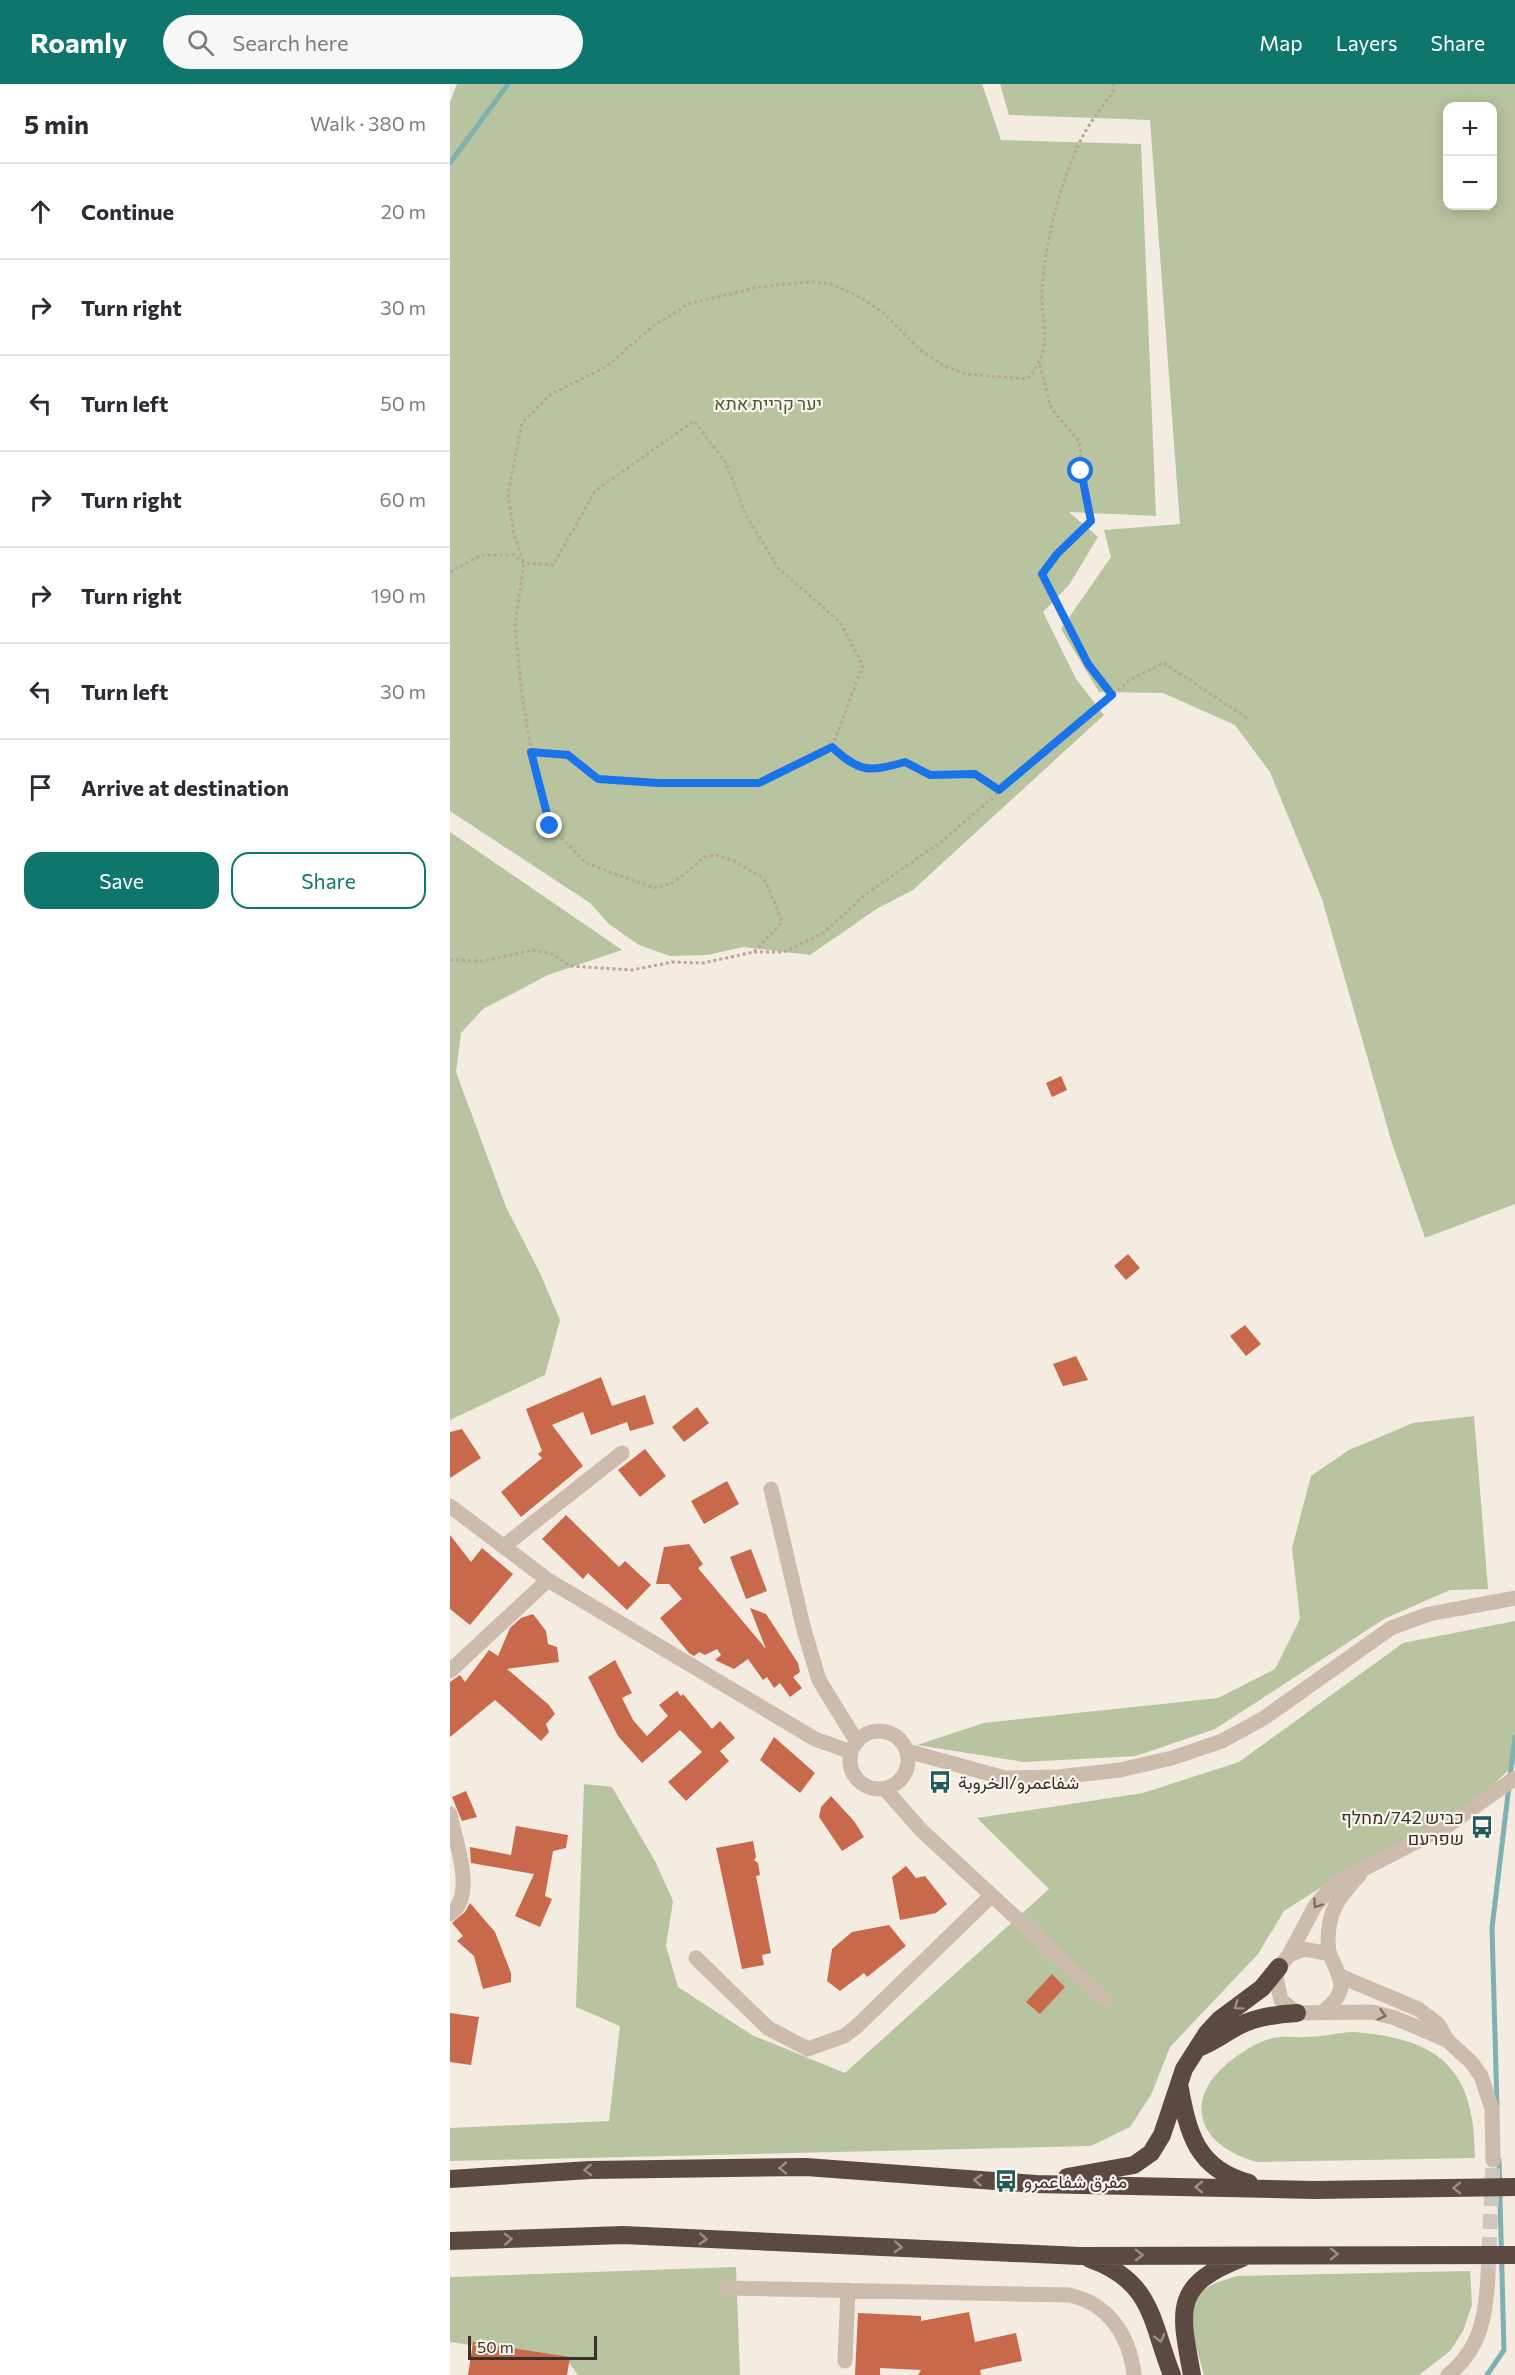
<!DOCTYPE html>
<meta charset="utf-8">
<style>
:root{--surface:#fff;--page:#f7f7f7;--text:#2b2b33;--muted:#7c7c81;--line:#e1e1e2;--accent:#0f766e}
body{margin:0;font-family:Commissioner,Vazirmatn,Heebo,sans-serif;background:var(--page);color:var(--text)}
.controls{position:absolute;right:18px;top:18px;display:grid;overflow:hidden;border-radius:12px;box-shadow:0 3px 15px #0003}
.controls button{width:54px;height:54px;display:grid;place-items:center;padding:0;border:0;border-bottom:2px solid var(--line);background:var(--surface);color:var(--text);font:30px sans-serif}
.scale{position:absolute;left:18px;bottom:15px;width:129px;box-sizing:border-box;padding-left:6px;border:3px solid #3b302b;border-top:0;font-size:16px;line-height:21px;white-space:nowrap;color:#3b302b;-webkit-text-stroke:4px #fbf5ee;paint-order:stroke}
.stop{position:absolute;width:18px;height:18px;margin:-14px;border:4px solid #1a73e8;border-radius:50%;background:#fff}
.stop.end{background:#1a73e8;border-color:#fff;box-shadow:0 2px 6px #0008}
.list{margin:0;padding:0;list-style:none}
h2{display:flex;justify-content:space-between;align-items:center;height:78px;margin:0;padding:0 24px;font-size:26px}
h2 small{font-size:20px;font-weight:400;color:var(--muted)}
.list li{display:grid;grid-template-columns:39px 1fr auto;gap:18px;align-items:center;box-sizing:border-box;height:96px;padding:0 24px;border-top:2px solid var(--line)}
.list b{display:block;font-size:22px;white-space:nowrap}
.list em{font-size:20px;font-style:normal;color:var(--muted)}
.actions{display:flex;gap:12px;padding:18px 24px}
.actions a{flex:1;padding:14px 0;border:2px solid var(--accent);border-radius:18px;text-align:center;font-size:21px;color:var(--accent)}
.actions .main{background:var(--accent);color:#fff}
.icon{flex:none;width:33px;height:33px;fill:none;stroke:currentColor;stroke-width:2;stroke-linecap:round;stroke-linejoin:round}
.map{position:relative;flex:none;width:1065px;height:2291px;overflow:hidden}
header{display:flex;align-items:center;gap:36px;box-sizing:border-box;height:84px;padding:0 30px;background:var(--accent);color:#fff}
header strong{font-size:28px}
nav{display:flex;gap:33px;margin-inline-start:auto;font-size:21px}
.search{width:420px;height:54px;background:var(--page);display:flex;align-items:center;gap:15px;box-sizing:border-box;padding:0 21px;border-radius:33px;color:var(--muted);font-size:22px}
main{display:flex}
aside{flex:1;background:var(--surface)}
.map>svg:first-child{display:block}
</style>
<header>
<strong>Roamly</strong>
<div class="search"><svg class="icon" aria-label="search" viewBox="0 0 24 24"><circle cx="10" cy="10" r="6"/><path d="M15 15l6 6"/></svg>Search here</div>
<nav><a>Map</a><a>Layers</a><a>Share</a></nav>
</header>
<main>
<aside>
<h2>5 min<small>Walk · 380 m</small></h2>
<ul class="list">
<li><svg class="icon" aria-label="ahead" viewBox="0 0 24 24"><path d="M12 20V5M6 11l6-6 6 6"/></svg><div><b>Continue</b></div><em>20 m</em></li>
<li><svg class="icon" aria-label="right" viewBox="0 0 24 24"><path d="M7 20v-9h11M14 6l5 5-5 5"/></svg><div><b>Turn right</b></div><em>30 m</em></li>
<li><svg class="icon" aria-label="left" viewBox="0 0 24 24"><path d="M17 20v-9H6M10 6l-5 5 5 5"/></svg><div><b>Turn left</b></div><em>50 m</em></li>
<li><svg class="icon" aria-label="right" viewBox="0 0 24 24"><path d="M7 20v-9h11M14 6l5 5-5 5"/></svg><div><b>Turn right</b></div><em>60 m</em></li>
<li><svg class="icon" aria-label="right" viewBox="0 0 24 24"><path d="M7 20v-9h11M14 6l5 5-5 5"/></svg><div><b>Turn right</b></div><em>190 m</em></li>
<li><svg class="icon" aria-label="left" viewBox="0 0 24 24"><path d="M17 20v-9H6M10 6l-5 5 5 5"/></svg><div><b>Turn left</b></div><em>30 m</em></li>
<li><svg class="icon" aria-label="arrive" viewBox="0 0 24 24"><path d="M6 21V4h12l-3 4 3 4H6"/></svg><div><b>Arrive at destination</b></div></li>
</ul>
<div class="actions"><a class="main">Save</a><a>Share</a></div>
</aside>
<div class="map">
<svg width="1065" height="2291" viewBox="0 0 1065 2291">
<rect width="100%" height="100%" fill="#f4ebe1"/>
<path fill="#b8c4a0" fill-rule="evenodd" d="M7 0H532L551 56 691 60 706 432 619 428 648 453 619 501 593 528 626 595 654 631 463 806 428 824 360 871 293 863 257 871 220 872 189 861 159 840 140 819 0 727V18Z
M550 0H1065V1120L975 1154 941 1056 872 815 820 688 785 641 713 609 649 608 611 545 661 473 654 446 730 440 700 36 559 31ZM998 22H1042V122H998Z
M0 748 172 866 98 891 33 925 11 949 6 988 56 1123 90 1189 110 1236 95 1291 0 1336Z
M1024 1332 1038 1505 1000 1506 934 1535 765 1645 686 1672 574 1678 467 1661 534 1639 768 1614 825 1585 850 1535 842 1464 861 1392 899 1366 963 1339Z
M1065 1537V1680L1012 1730 887 1793 834 1827 808 1870 720 1963 701 2011 680 2043 641 2062 0 2077V2044L159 2037 170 1942 126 1923 134 1700 162 1703 206 1779 223 1817 216 1862 228 1903 302 1951 395 1989 599 1805 527 1734 693 1709 789 1678 953 1559Z
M902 1948C989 1954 1025 1984 1025 2074L807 2078C744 2061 731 2011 787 1972 797 1965 808 1958 820 1955 832 1951 844 1954 856 1953 871 1953 886 1949 902 1948Z
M286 2183 290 2291H128L116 2275 0 2258V2193Z
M1020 2187 1022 2221 1013 2247 1000 2267 969 2291H754C748 2267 732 2229 752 2208 761 2199 775 2196 787 2192Z"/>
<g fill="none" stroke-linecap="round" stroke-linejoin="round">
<path stroke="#7fb0b2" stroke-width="5" d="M0 79 58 0
M1060 1693 1065 1653
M1047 2022 1042 1844 1059 1702
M1037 2291 1054 2266 1049 2076"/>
</g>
<path fill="#c8694b" d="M611 992 617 1006 602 1013 596 999Z
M678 1170 690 1184 676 1196 664 1182Z
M795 1241 811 1260 796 1272 780 1252Z
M626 1272 638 1296 613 1302 603 1280Z
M151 1293 162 1322 195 1311 204 1340 180 1347 177 1338 141 1351 133 1328 102 1341 133 1382 71 1433 51 1408 92 1374 88 1370 92 1367 76 1325Z
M247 1323 259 1339 234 1358 222 1343Z
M12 1345 31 1374 0 1394V1348Z
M195 1365 216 1392 190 1413 168 1386Z
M277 1397 289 1420 254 1440 241 1417Z
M116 1431 169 1483 175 1477 201 1501 177 1526 138 1489 133 1495 92 1455Z
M0 1451 21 1478 32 1464 63 1490 20 1541 0 1525Z
M239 1460 253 1480 248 1484 316 1565 300 1524 316 1530 348 1579 350 1588 343 1593 352 1604 340 1613 330 1599 324 1604 317 1593 313 1596 298 1575 284 1585 265 1576 271 1571 267 1565 255 1571 249 1568 244 1572 239 1569 210 1534 232 1515 219 1500H206L214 1463Z
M301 1465 317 1507 296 1515 280 1473Z
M83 1530 96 1547 98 1560 107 1563 109 1578 57 1585 99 1621 105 1630 96 1640 99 1648 91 1657 45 1616 0 1653V1598L10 1591 15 1598 39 1566 48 1572 60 1544 71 1534Z
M165 1576 182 1609 172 1614 183 1636 197 1652 218 1632 209 1621 227 1607 231 1612 233 1610 262 1645 270 1637 285 1654 270 1667 279 1677 236 1717 218 1698 252 1668 230 1646 192 1679 168 1652 138 1593Z
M324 1653 365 1689 350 1709 310 1676Z
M16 1707 27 1733 12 1737 2 1713Z
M381 1712 404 1737 414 1753 392 1767 369 1733 371 1723Z
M66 1742 118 1751 116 1764 103 1767 95 1812 102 1815 90 1843 65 1832 84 1790 21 1779 20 1763 61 1771Z
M303 1757 306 1773 304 1776 308 1779 310 1791 306 1792 321 1869 312 1871 314 1881 292 1885 266 1764Z
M456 1782 466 1794 475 1792 497 1820 486 1829 450 1836 442 1793Z
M20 1819 45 1848 61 1889V1898L33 1905 24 1872 7 1857 13 1852 2 1839 15 1828Z
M439 1841 456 1862 417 1893 414 1889 390 1907 377 1897 382 1865 402 1848Z
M602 1890 615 1903 590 1930 576 1918Z
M0 1929 29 1933 21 1981 0 1978Z
M519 2228 525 2258 566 2249 572 2277 530 2286 531 2291H468L471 2286 430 2284V2291H405L408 2229 471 2232V2237Z
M23 2258 120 2273 117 2291H18Z"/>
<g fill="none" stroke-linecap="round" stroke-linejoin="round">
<path stroke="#cfc6bd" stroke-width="15" stroke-dasharray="15 8" stroke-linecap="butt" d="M1038 2191 1043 2076"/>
<path stroke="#b9a596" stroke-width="3" stroke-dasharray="3 3" stroke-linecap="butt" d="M590 281 601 324 630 359 631 386 641 437 607 470 592 490 638 580 662 611
M0 488 31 471H64L74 479 103 481 145 407 244 337 276 379 296 431 328 484 390 538 413 581 382 663
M81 668 119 671 148 695 208 699H309L382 663C410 689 419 688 455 678L480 691 525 690 549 706
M304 868H334L372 850 416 810 491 758 681 595 714 579 800 636
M0 876 33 877 83 866 103 870 120 882 182 886 222 878 253 879 304 868 332 838 317 800 311 793 284 777 265 771 255 773 223 799 204 804 136 779 100 742 84 683 72 612 65 540 74 479 64 451 58 410 72 339 101 310 156 283 203 242 238 220 309 203 360 198 380 199 408 212 434 229 470 266 496 283 515 290 577 295C604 265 592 245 592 209 593 193 595 175 598 159 605 123 617 81 634 50 642 35 654 21 663 8V0"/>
<path stroke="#cdbbac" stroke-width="15" d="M321 1405 354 1546 369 1596 407 1658
M0 1422 98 1496 365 1655 401 1668
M54 1462 172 1369
M0 1587 98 1496
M400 1676a29 29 0 1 1 58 0a29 29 0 1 1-58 0Z
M457 1667 555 1694 608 1693 670 1686 722 1674 772 1657 814 1634 941 1544 979 1530 1065 1514
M435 1705 471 1746 656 1917
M0 1730C5 1757 27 1812 0 1830
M839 1871 854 1865 880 1870
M246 1874 318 1944 358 1965 394 1952 406 1943 541 1812
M892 1893 968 1925 988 1940 997 1956 1022 1979 1031 1992 1042 2025 1043 2076
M874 1927C900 1906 891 1896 880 1871 877 1862 878 1847 880 1838 883 1819 898 1804 910 1790
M997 1956 945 1934 922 1928 847 1929 831 1916 826 1894 829 1883 839 1871 865 1822 884 1800 997 1742 1065 1694
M276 2204 619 2211C658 2219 680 2252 684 2291
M395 2277 398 2206
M998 2291C1031 2265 1036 2231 1038 2191"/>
<path stroke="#5c4a42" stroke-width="18" d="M748 1964C765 1958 778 1946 795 1939 812 1932 829 1930 847 1929
M729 2000C738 2049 746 2085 799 2099
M617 2093 684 2081 701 2069 712 2051 734 1985 757 1949 769 1936 812 1904 829 1883
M0 2095 140 2086 356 2083 586 2100 864 2106 1065 2103
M0 2157 173 2151 630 2172 1065 2171
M640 2175C703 2197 701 2238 722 2291
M742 2291C730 2226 722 2201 792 2174"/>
</g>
<defs><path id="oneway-chevron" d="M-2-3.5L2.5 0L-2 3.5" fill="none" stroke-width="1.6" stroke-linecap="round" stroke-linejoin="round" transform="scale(1.5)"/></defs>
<g stroke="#7d6f65">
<use href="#oneway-chevron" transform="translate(867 1820) rotate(124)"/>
<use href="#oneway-chevron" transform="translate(932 1931) rotate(14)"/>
</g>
<g stroke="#9c8e87">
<use href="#oneway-chevron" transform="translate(788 1922) rotate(145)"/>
<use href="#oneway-chevron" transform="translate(333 2084) rotate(179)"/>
<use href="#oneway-chevron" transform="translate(138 2086) rotate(178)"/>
<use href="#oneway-chevron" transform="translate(528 2096) rotate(-176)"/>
<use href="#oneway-chevron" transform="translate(749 2103) rotate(-179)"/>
<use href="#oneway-chevron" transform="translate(1007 2104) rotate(179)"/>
<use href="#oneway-chevron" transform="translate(58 2155) rotate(-2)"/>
<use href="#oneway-chevron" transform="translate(253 2155) rotate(3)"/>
<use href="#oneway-chevron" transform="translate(448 2163) rotate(3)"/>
<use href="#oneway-chevron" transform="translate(884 2170)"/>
<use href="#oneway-chevron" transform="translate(689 2171)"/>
<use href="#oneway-chevron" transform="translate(710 2254) rotate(75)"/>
</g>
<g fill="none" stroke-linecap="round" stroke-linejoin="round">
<path stroke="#1a73e8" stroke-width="8" d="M100 742 81 668 118 671 148 695 208 699H309L382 663C410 689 419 688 455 678L480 691 525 690 549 706 662 611 638 580 592 490 607 470 641 437 631 387"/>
</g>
<defs>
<g id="bus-bare" transform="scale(1.8)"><path d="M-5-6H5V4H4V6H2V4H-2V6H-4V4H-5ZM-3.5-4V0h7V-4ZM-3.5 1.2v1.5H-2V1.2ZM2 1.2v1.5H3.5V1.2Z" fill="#1f5a5e" stroke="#fbf5ee" stroke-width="2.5" paint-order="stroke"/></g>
</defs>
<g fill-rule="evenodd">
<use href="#bus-bare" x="490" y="1698"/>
<use href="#bus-bare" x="1032" y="1743"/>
<use href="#bus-bare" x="556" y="2097"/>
</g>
<g text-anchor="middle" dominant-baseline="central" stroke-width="4.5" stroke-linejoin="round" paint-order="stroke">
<g font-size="18" fill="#4a5a2e" stroke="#fbf5ee">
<text x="318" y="319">יער קריית אתא</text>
</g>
<g font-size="18" fill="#3b302b" stroke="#fbf5ee" text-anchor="start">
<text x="508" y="1698">شفاعمرو/الخروبة</text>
<text x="1014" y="1733" text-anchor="end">כביש 742/מחלף<tspan x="1014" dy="21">שפרעם</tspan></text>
<text x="574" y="2097">مفرق شفاعمرو</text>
</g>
</g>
</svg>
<div class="controls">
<button>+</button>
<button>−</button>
</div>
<div class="scale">50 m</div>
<div class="stop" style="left:631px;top:387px"></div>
<div class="stop end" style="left:100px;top:742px"></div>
</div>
</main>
